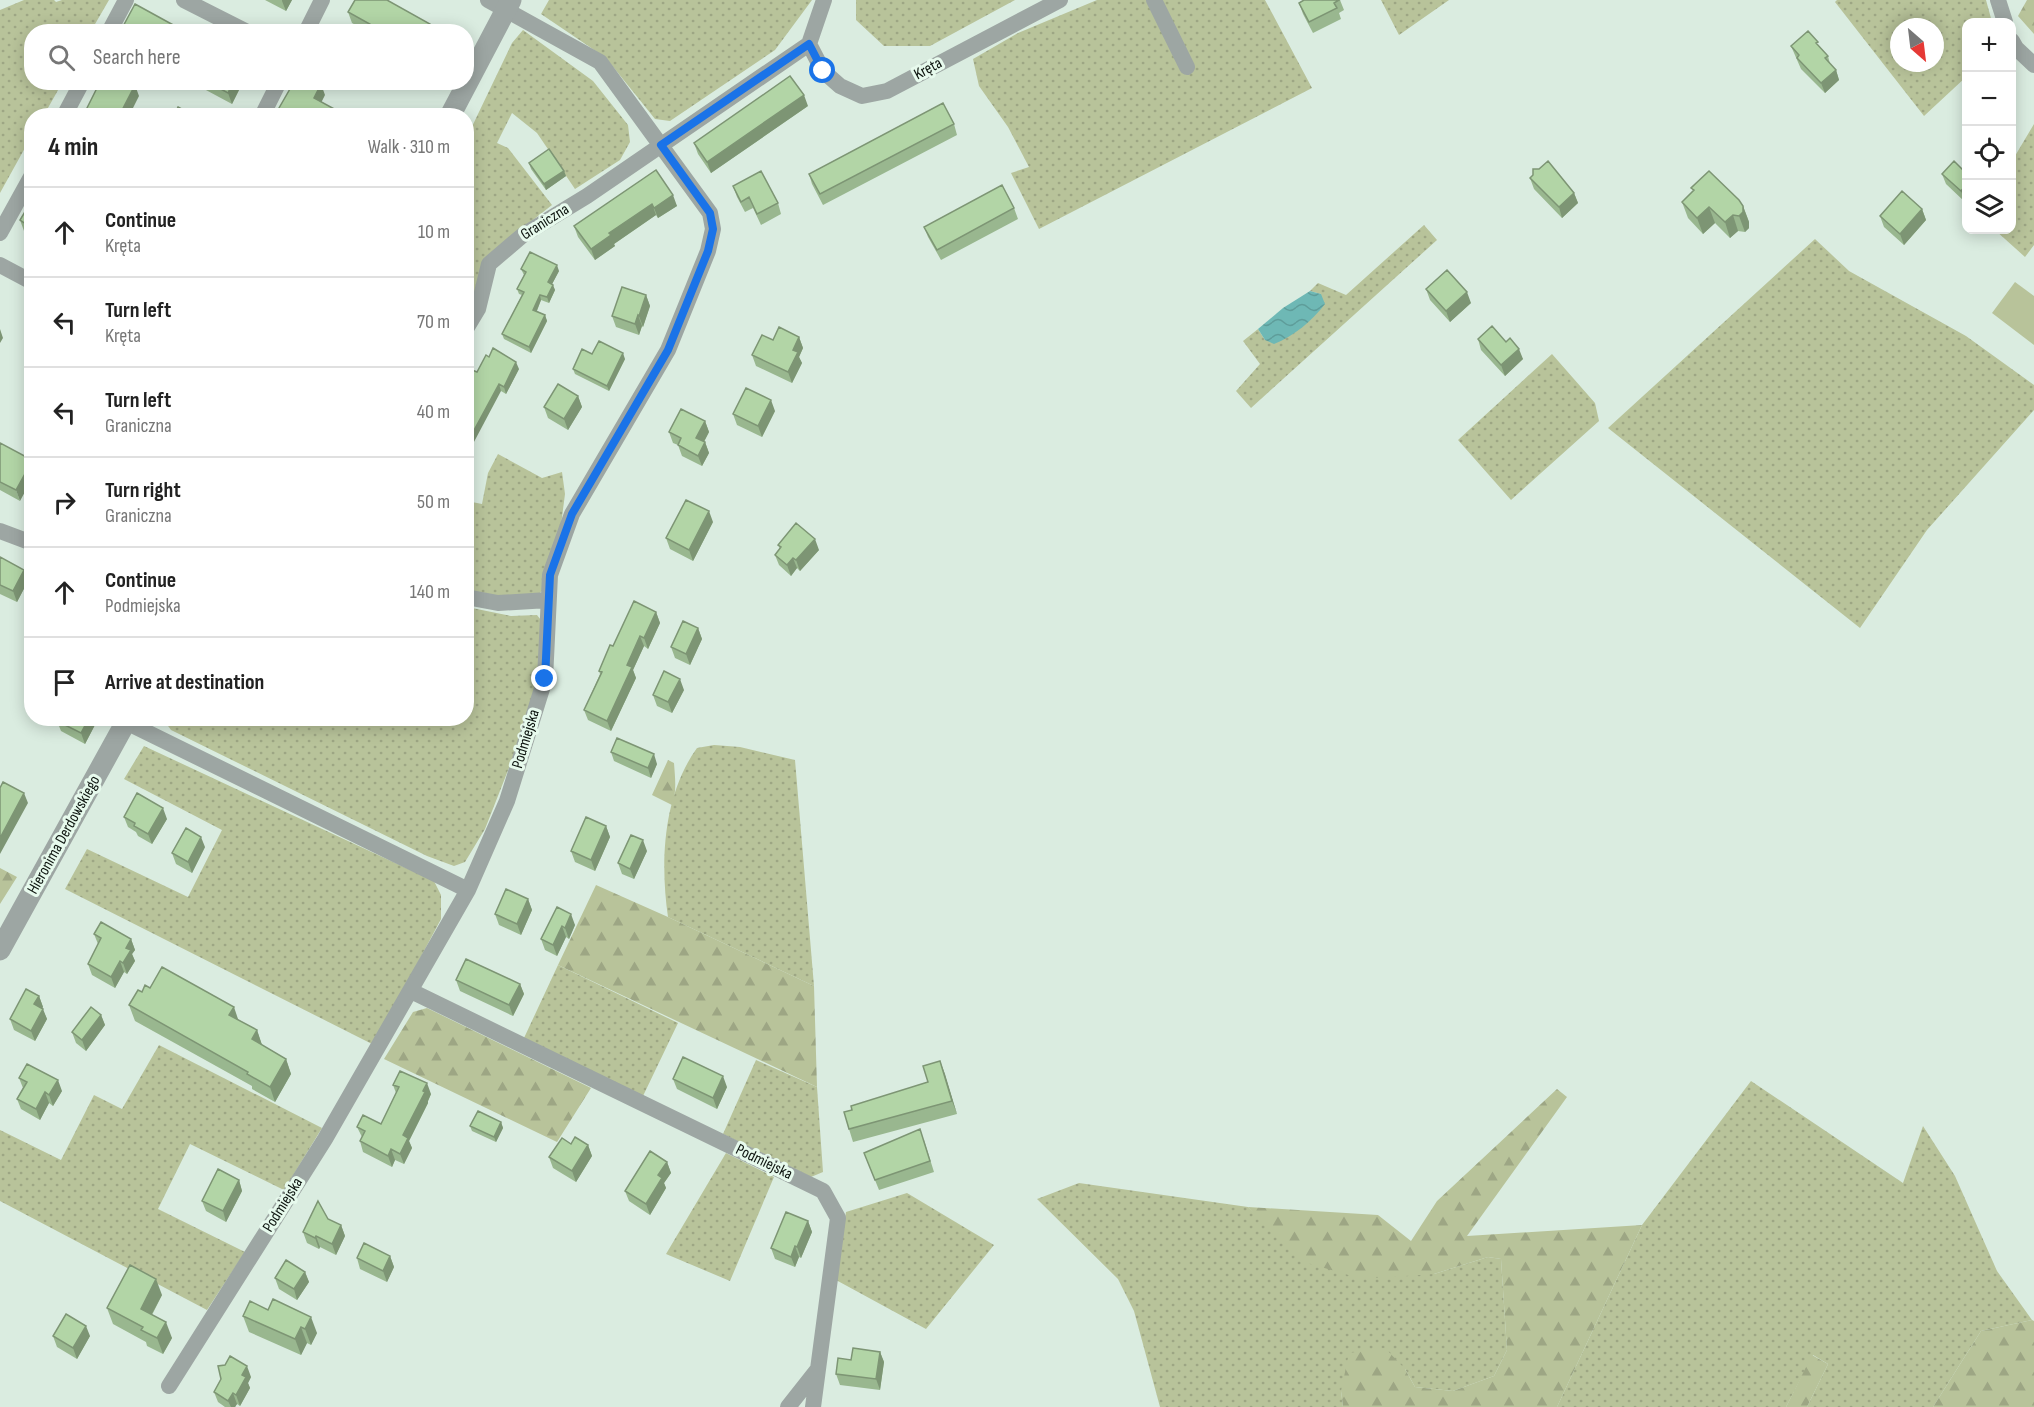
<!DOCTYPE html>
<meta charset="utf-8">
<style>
:root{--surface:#fff;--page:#f6f6f6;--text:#222;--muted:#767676;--line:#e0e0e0}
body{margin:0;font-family:"Sofia Sans Condensed",sans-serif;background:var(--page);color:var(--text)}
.controls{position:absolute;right:18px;top:18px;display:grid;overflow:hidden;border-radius:12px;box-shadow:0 3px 15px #0003}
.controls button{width:54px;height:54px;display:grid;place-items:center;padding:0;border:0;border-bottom:2px solid var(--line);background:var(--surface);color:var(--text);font:30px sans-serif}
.compass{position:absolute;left:1890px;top:18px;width:54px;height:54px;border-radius:50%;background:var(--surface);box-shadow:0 3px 15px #0003;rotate:152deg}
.stop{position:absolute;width:18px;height:18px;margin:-14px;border:4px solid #1a73e8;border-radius:50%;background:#fff}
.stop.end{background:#1a73e8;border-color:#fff;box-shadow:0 2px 6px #0008}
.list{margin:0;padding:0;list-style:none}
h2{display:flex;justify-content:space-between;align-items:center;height:78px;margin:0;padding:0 24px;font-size:26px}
h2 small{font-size:20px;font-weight:400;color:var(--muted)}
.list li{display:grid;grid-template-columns:39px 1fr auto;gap:18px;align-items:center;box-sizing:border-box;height:90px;padding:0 24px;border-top:2px solid var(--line)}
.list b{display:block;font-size:22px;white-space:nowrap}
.list p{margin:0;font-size:20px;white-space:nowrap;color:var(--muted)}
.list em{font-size:20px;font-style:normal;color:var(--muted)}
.icon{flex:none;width:33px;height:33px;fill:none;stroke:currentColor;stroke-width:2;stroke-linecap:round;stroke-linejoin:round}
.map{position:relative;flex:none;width:2034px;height:1407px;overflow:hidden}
.search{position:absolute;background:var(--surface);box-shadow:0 3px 15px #0003;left:24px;top:24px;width:450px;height:66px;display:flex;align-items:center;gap:15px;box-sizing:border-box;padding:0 21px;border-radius:24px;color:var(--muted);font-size:22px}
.panel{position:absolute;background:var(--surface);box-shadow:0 3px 15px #0003;left:24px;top:108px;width:450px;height:618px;border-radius:24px}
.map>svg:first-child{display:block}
</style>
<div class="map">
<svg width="2034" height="1407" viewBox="0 0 2034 1407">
<defs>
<pattern id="grass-dots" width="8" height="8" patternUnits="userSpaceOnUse" patternTransform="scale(1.5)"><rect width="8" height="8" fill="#b8c39a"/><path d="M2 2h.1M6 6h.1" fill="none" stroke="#9da684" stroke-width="1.8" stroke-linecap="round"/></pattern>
<pattern id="forest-firs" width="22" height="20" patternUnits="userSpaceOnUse" patternTransform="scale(1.5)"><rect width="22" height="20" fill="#b8c39a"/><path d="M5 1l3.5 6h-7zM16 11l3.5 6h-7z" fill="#9da684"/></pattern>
<pattern id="water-waves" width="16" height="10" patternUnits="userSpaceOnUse" patternTransform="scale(1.5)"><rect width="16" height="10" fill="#6eb8b5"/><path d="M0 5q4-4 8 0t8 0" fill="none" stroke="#5e9d9a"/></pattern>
</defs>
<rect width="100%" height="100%" fill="#daece0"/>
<path fill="url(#grass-dots)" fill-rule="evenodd" d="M24 0H54L56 2 62 0H109L91 31 32 32V82L62 83 44 115 32 116 31 137 0 193V10Z
M549 0H812L775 50 670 121 655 119 606 58 541 14Z
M856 0H1015L930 46H884L856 20Z
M1097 0H1265L1312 88 1039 229 1011 173 1029 167 1008 127 979 86 973 59 1018 33Z
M1381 0H1449L1399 35Z
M1837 0H1986L1992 22H1966V77L1924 116 1835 2ZM1899 27H1935V63H1899Z
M523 30 593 81 628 125 630 142 620 160 575 189 537 133 512 113 497 143 508 148 552 205 490 254 467 310V137L512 43Z
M2034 124V245L2025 257 1995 230H2012V161Z
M1424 225 1437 240 1251 408 1236 391 1260 364 1243 341 1258 329 1265 340 1321 294 1310 291 1318 283 1346 295Z
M1815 239 1849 271 1966 336 2034 385V410L1927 530 1860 628 1608 428Z
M1552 354 1595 403 1599 421 1511 500 1458 440Z
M498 454 542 478 562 472 565 494 561 525 545 588 536 597 503 599 467 592V580L473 550 467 548V501L482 504 488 473Z
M467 607 511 616 537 615 544 624 536 683 523 732 485 829 465 862 454 866 427 856 171 730 163 719 466 718Z
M714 745 740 747 795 760 814 986 668 917C660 862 663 795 697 748Z
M144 746 434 881 441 895V919L374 1045 65 889 87 849 188 897 222 830 124 779Z
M558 965 678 1023 643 1096 524 1038Z
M159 1045 322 1128 284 1190 190 1144 158 1209 245 1252 207 1310 0 1201V1130L61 1160 94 1095 122 1109Z
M756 1060 817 1087 823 1172 811 1177 723 1134Z
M1751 1081 1903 1183 1923 1126 1955 1176 1997 1271 2032 1320 1981 1331 1933 1407H1807L1828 1364 1813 1355 1786 1407H1557L1642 1225Z
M726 1153 774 1177 730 1281 666 1254Z
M1079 1183 1248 1207 1262 1219 1434 1274 1488 1257 1501 1259 1507 1350 1494 1376 1453 1391 1415 1387 1405 1369 1341 1391 1343 1407H1160L1134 1311 1118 1279 1037 1199Z
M907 1193 994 1245 926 1329 836 1280 846 1212Z"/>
<path fill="url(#forest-firs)" d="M2027 0H2034V34L2018 16Z
M668 760 674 763C675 778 677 791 672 805L652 795Z
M0 868 17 877 0 904Z
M596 885 668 917 814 986 817 1087 558 965Z
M427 1008 591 1088 557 1142 384 1059 413 1012Z
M1557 1089 1567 1097 1467 1236 1642 1225 1557 1407H1343L1341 1391 1349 1353 1385 1348 1405 1369 1415 1387 1453 1391 1494 1376 1507 1350 1501 1259 1488 1257 1434 1274 1362 1279 1304 1262 1248 1207 1378 1215 1411 1241 1437 1201Z
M2032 1320 2034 1321V1407H1933L1981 1331Z
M1812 1355 1828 1364 1807 1407H1786Z"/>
<path fill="#b8c39a" d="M2015 282 2034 296V345L1992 313Z"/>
<path fill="url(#water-waves)" d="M1310 291 1321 294 1325 304C1312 321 1294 336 1274 344L1265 340 1258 329 1283 308Z"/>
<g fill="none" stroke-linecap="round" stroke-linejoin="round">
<path stroke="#9da6a3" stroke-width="16" d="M184 0 247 32
M824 0 809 44 823 71 840 86 862 96 887 91 1060 0
M1154 0 1187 67
M1998 0 2005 22
M109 32 126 0
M306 32 322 0
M2012 41 2016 48 2034 65
M64 116 82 82
M262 116 279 82
M0 233 32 175
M0 265 32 282
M466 329 478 309 489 264 523 235 587 196 809 44
M0 531 32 543
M466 597 498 603 548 600
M126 722 468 890
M411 991 823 1191 838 1218 813 1407
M169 1386 325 1139 468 890 507 801 545 679 550 575 572 514 668 350 708 251 713 229 710 213 600 62 488 0
M788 1407 818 1369"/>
<path stroke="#9da6a3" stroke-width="21" d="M450 116 511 0
M0 950 128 718"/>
</g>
<path fill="#99b78f" d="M265 0H292L286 11Z
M1304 0H1340L1344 10 1339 13 1341 19 1313 33 1303 14 1299 3Z
M348 12 433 32H368L352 23Z
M1791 46 1820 47 1828 56 1830 64 1836 70 1839 80 1825 93 1801 69Z
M191 82H243L232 104Z
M808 106 711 173 698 154 694 143Z
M954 124 957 135 823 205 812 184 809 174Z
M1954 161 1965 202 1946 184 1942 174Z
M529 163 564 171 566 176 546 190 531 169Z
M656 170 677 206 658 218 656 215 614 244 615 246 595 260 578 237 574 226Z
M1530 178 1574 193 1578 203 1562 218 1534 189Z
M733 186 778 203 781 214 761 225 753 208 745 212 737 197Z
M1691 188 1743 206 1749 222V228L1745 232 1738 231 1730 238 1715 223 1703 234 1688 218 1682 202 1693 191Z
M32 200V236L24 231 20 220Z
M1014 208 1018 219 941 260 928 237 924 227Z
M1922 209 1926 220 1904 245 1884 227 1880 216Z
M521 269 559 271 552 284 555 290 549 303 541 300 537 311 545 315 547 321 531 353 504 339 502 334 522 295 519 294 517 289 524 275Z
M1426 289 1471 303 1450 322 1430 300Z
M646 295 650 306 643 327 642 326 639 335 616 327 612 316Z
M799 337 803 348 799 357 802 363 792 383 756 366 752 355 773 340Z
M1478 339 1506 342 1523 359 1505 376 1481 350Z
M32 341V362L30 361 26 350Z
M592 354 625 359 609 391 575 374 573 369Z
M519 369 506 394 501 391 477 372Z
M578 396 582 407 568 430 548 418 544 407Z
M775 411 762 437 737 425 733 414Z
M705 421 709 432 704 442H705L709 453 702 466 682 456 678 445 673 443 669 432Z
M0 443 20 501 0 490Z
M713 522 693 561 670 549 666 538Z
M778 545 819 550 800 571 797 568 791 576 779 565 775 555 780 549Z
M0 557 28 581 17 602 0 594Z
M656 612 660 623 648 649 644 646 633 670 636 678 611 731 588 720 584 710 600 674 599 671 613 646Z
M698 628 702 639 690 665 675 658 671 647Z
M684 690 672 713 657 706 653 695Z
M58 718H96L97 721 85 744 61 731 57 721Z
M611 752 657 764 651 778 614 761Z
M124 817 167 819 152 844 138 836 136 832 128 827Z
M606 826 610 837 595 871 575 862 571 851Z
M205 847 192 873 176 864 172 853Z
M647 851 634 879 622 874 618 863Z
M528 899 532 910 521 935 499 925 495 914Z
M557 907 575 925 569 939 566 937 557 956 545 950 541 939Z
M94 934 131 939 135 950 132 954 135 961 127 974 124 972 115 988 92 975 88 964 98 944Z
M456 980 520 984 524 994 513 1016 460 991Z
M150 988 239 1020 257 1030 262 1045 286 1059 291 1074 275 1102 252 1089V1086L135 1021 129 1005 142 992Z
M39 996 43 1007 42 1008 47 1019 35 1041 14 1030 10 1019Z
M101 1015 105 1025 86 1051 76 1043 72 1032Z
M940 1061 957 1114 853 1142 849 1129 852 1110 928 1082Z
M19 1078 62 1091 53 1106 49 1103 40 1120 21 1109 17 1099 23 1088Z
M673 1079 727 1087 717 1109 677 1089Z
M393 1085 431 1094 428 1101V1103L409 1141 412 1148 404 1164 395 1160 392 1167 363 1152 360 1141 362 1137 357 1127 381 1124 396 1093Z
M501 1122 503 1128 496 1142 472 1131 470 1126Z
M924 1140 934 1172 879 1190 864 1153Z
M571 1144 588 1145 592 1156 576 1182 553 1168 549 1157Z
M667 1162 671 1173 664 1183 666 1188 650 1215 629 1201 625 1191Z
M239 1180 242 1191 226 1222 206 1211 202 1201Z
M328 1219 341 1225 345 1236 336 1255 320 1247 319 1249 307 1243 303 1232Z
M808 1221 812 1232 801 1258 799 1257 795 1267 775 1259 771 1248Z
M390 1256 394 1267 387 1282 360 1269 357 1258Z
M305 1272 309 1282 297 1300 279 1289 275 1278Z
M162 1295 152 1315 172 1338 163 1354 147 1346 146 1342 113 1324 107 1308Z
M268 1310 317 1333 311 1345 307 1343 301 1355 249 1332 243 1316Z
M53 1336H90L77 1359 57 1347Z
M880 1352 884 1362 880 1390 840 1385 836 1374 851 1360Z
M251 1377 248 1383 250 1388 240 1406 237 1404 235 1407H225L218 1402 214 1392Z"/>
<path fill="#7d9574" d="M282 0H292L286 11 282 1Z
M430 24 433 32H426Z
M1836 70 1839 80 1825 93 1821 83Z
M233 82H243L232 104 228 93Z
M321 84 325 95 318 109 314 98Z
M135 85 139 96 129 116H119Z
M804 95 808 106 711 173 707 162Z
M564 171 566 176 546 190 544 184Z
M1966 185V200L1965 202 1961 191Z
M1574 193 1578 203 1562 218 1559 207Z
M673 195 677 206 658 218 654 208Z
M652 204 656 215 614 244 615 246 595 260 591 249 609 233Z
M1743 206 1749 222V228L1745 232 1739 216Z
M1709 207 1715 223 1703 234 1697 218Z
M1922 209 1926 220 1904 245 1900 234Z
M1733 215 1738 231 1730 238 1725 222Z
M557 265 559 271 550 288 548 282Z
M553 285 555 290 549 303 547 297Z
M1467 292 1471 303 1450 322 1446 311Z
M540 295 541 300 535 315 533 310Z
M646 295 650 306 643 327 639 316Z
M545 315 547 321 531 353 529 347Z
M638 315 642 326 639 335 635 324Z
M0 329 3 338 0 343Z
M799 337 803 348 799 357 802 363 792 383 788 372 793 350Z
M1519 349 1523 359 1505 376 1501 365Z
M623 353 625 359 609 391 607 386Z
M516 362 519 369 506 394 504 387Z
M499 384 501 391 466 457V445Z
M578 396 582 407 568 430 564 419Z
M771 400 775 411 762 437 758 426Z
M705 421 709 432 700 449 696 438Z
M705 442 709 453 702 466 698 456Z
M32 461V479L20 501 16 490Z
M709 511 713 522 693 561 689 550Z
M815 539 819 550 800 571 796 560Z
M793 558 797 568 791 576 787 565Z
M24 570 28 581 17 602 13 591Z
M656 612 660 623 648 649 644 638Z
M698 628 702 639 690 665 686 654Z
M640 636 644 646 633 670 636 678 611 731 607 721 627 665Z
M680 679 684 690 672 713 668 702Z
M89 718H96L97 721 85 744 81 733Z
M654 754 657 764 651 778 648 768Z
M24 793 28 803 0 854V838Z
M163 808 167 819 152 844 148 834Z
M606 826 610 837 595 871 591 860Z
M201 837 205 847 192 873 188 862Z
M643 840 647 851 634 879 630 869Z
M528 899 532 910 521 935 517 924Z
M571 914 575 925 569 939 565 928Z
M562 926 566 937 557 956 553 945Z
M131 939 135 950 132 954 135 961 127 974 123 963 126 948Z
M120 961 124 972 115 988 111 977Z
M520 984 524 994 513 1016 509 1005Z
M39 996 43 1007 38 1015 34 1004Z
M234 1007 239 1022 229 1015Z
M43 1009 47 1019 35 1041 31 1031Z
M101 1015 105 1025 86 1051 82 1040Z
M257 1030 262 1045 252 1039Z
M286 1059 291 1074 275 1102 270 1087Z
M940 1061 945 1074 957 1114 952 1101Z
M723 1076 727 1087 717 1109 713 1098Z
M58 1080 62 1091 53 1106 49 1095Z
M427 1083 431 1094 428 1101V1103L409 1141 412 1148 404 1164 400 1154 403 1135Z
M45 1092 49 1103 40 1120 36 1109Z
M501 1122 503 1128 496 1142 494 1137Z
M588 1145 592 1156 576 1182 572 1171Z
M391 1149 395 1160 392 1167 388 1156Z
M667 1162 671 1173 664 1183 666 1188 650 1215 646 1204 658 1175Z
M239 1180 242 1191 226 1222 223 1211Z
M808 1221 812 1232 801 1258 797 1247Z
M341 1225 345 1236 336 1255 332 1244Z
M316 1236 320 1247 319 1249 315 1238Z
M795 1246 799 1257 795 1267 791 1257Z
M390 1256 394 1267 387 1282 383 1271Z
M305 1272 309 1282 297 1300 294 1289Z
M156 1279 162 1295 146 1325 141 1309Z
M311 1317 317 1333 311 1345 305 1329Z
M166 1322 172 1338 163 1354 157 1338Z
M86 1326 90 1336 77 1359 73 1348Z
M301 1327 307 1343 301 1355 295 1339Z
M880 1352 884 1362 880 1390 876 1379Z
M247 1366 251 1377 248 1383 250 1388 240 1406 236 1395 242 1375Z
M233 1393 237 1404 235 1407H231L228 1401Z"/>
<path fill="#b2d5a6" stroke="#7d9574" stroke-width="1.5" d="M355 0H387L430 24 426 32H384L348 12Z
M1304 0H1339L1334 3 1337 8 1309 22 1299 3Z
M135 4 186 32H120Z
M1808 31 1818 42 1816 43 1828 56 1825 58 1836 70 1821 83 1797 58 1799 55 1791 46Z
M790 76 804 95 707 162 694 143Z
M100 82H130L135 85 119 116H83Z
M208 82H233L228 93Z
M294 82H318L321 84 314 98 347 116 275 115Z
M943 103 954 124 820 194 809 174Z
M178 107 194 116H174Z
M549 149 564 171 544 184 529 163Z
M1548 161 1574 193 1559 207 1530 178 1533 175V169H1539Z
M1954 161 1966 173V185L1961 191 1942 174Z
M656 170 673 195 654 208 652 204 609 233 611 235 591 249 574 226Z
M761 171 778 203 757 214 749 197 741 202 733 186Z
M1709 171 1739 200 1743 206V212L1739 216 1733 215 1725 222 1709 207 1697 218 1682 202 1694 190 1691 188Z
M1002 185 1014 208 937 250 924 227Z
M1902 191 1922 209 1900 234 1880 216Z
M32 200V228L20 220Z
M530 252 557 265 548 282 553 285 547 297 540 295 533 310 545 315 529 347 502 334 524 292 517 289 526 272 521 269Z
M1447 270 1467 292 1446 311 1426 289Z
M622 287 646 295 639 316 638 315 635 324 612 316Z
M1492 326 1506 342 1510 338 1519 349 1501 365 1478 339Z
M779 327 799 337 793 350 798 352 788 372 752 355 762 335 773 340Z
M32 341V357L30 356 31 353 26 350Z
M599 341 623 353 607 386 573 369 582 349 592 354Z
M493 348 516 362 504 387 499 384 466 445V380L472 370 477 372 486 355 489 357Z
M558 384 578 396 564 419 544 407Z
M746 388 771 400 758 426 733 414Z
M681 409 705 421 696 438 705 442 698 456 678 445 681 438 669 432Z
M0 443 32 460V461L16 490 0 482Z
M686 500 709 511 689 550 666 538Z
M796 523 815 539 796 560 793 558 787 565 775 555 781 547 778 545Z
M0 557 24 570 13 591 0 585Z
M634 601 656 612 644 638 640 636 627 665 632 667 607 721 584 710 602 672 599 671 610 645 613 646Z
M683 621 698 628 686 654 671 647Z
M664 671 680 679 668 702 653 695Z
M58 718H89L81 733 57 721Z
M617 738 654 754 648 768 611 752Z
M3 782 24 793 0 838V788Z
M137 793 163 808 148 834 134 826 135 823 124 817Z
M586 817 606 826 591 860 571 851Z
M186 828 201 837 188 862 172 853Z
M631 835 643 840 630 869 618 863Z
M506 889 528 899 517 924 495 914Z
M557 907 571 914 565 928 562 926 553 945 541 939Z
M101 922 131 939 126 948 131 950 123 963 120 961 111 977 88 964 101 938 94 934Z
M466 959 520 984 509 1005 456 980Z
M162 967 234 1007 229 1015 257 1030 252 1039 286 1059 270 1087 247 1074 248 1072 129 1005 138 990 142 992 145 985 150 988Z
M26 989 39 996 34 1004 43 1009 31 1031 10 1019Z
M91 1007 101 1015 82 1040 72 1032Z
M683 1057 723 1076 713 1098 673 1079Z
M940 1061 952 1101 849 1129 844 1112 852 1110 851 1106 928 1082 923 1066Z
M27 1064 58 1080 49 1095 45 1092 36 1109 17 1099 27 1082 19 1078Z
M400 1071 427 1083 423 1091 425 1092 403 1135 408 1138 400 1154 391 1149 388 1156 360 1141 365 1131 357 1127 363 1115 381 1124 399 1087 393 1085Z
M478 1111 501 1122 494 1137 470 1126Z
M920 1129 930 1161 875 1180 864 1153Z
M575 1137 588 1145 572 1171 549 1157 562 1138 571 1144Z
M650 1151 667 1162 658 1175 662 1178 646 1204 625 1191Z
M218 1169 239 1180 223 1211 202 1201Z
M318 1201 328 1219 341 1225 332 1244 316 1236 315 1238 303 1232Z
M786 1212 808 1221 797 1247 795 1246 791 1257 771 1248Z
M364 1243 390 1256 383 1271 357 1258Z
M286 1260 305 1272 294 1289 275 1278Z
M130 1265 156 1279 141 1309 166 1322 157 1338 141 1330 143 1327 107 1308Z
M273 1299 311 1317 305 1329 301 1327 295 1339 243 1316 250 1301 268 1310Z
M66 1314 86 1326 73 1348 53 1336Z
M853 1348 880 1352 876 1379 836 1374 838 1358 851 1360Z
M230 1356 247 1366 242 1375 246 1377 236 1395 233 1393 228 1401 214 1392 221 1379 218 1366 225 1365Z"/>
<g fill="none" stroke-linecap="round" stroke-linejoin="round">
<path stroke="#1a73e8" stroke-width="8" d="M545 679 550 575 572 514 668 350 708 251 713 229 710 213 661 145 809 44 823 71"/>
</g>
<g text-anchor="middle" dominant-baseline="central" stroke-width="6" stroke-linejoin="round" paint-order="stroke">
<g font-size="16" fill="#0b120d" stroke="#e7faed">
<text transform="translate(928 69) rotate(-28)">Kręta</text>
<text transform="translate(545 222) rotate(-32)">Graniczna</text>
<text transform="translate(526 739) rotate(-73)">Podmiejska</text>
<text transform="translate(64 835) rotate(-61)">Hieronima Derdowskiego</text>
<text transform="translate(764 1162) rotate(26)">Podmiejska</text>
<text transform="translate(283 1205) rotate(-58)">Podmiejska</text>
</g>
</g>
</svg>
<div class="controls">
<button>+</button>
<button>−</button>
<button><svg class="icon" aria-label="locate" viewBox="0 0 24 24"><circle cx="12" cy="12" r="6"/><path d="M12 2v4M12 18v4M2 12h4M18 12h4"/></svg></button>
<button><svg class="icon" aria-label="layers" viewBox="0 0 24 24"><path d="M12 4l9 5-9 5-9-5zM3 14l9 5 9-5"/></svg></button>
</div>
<svg class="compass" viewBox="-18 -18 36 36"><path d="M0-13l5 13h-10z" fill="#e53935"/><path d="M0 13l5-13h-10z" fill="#767676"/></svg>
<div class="stop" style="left:823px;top:71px"></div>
<div class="stop end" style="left:545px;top:679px"></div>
<div class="search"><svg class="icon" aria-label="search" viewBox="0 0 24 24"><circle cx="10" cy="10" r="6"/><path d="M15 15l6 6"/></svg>Search here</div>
<section class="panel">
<h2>4 min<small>Walk · 310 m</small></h2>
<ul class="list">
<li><svg class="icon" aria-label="ahead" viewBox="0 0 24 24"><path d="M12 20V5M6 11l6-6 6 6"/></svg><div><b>Continue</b><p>Kręta</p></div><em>10 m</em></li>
<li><svg class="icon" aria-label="left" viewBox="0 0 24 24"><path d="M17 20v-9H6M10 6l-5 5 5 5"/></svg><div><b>Turn left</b><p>Kręta</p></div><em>70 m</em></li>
<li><svg class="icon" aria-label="left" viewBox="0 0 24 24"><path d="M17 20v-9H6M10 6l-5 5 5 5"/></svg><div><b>Turn left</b><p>Graniczna</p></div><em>40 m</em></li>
<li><svg class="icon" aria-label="right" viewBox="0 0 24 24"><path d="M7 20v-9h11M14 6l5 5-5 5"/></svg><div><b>Turn right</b><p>Graniczna</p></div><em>50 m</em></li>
<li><svg class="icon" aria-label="ahead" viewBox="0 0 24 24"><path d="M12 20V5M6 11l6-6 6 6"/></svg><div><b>Continue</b><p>Podmiejska</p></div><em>140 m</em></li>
<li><svg class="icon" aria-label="arrive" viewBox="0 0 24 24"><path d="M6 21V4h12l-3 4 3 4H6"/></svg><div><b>Arrive at destination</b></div></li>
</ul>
</section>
</div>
